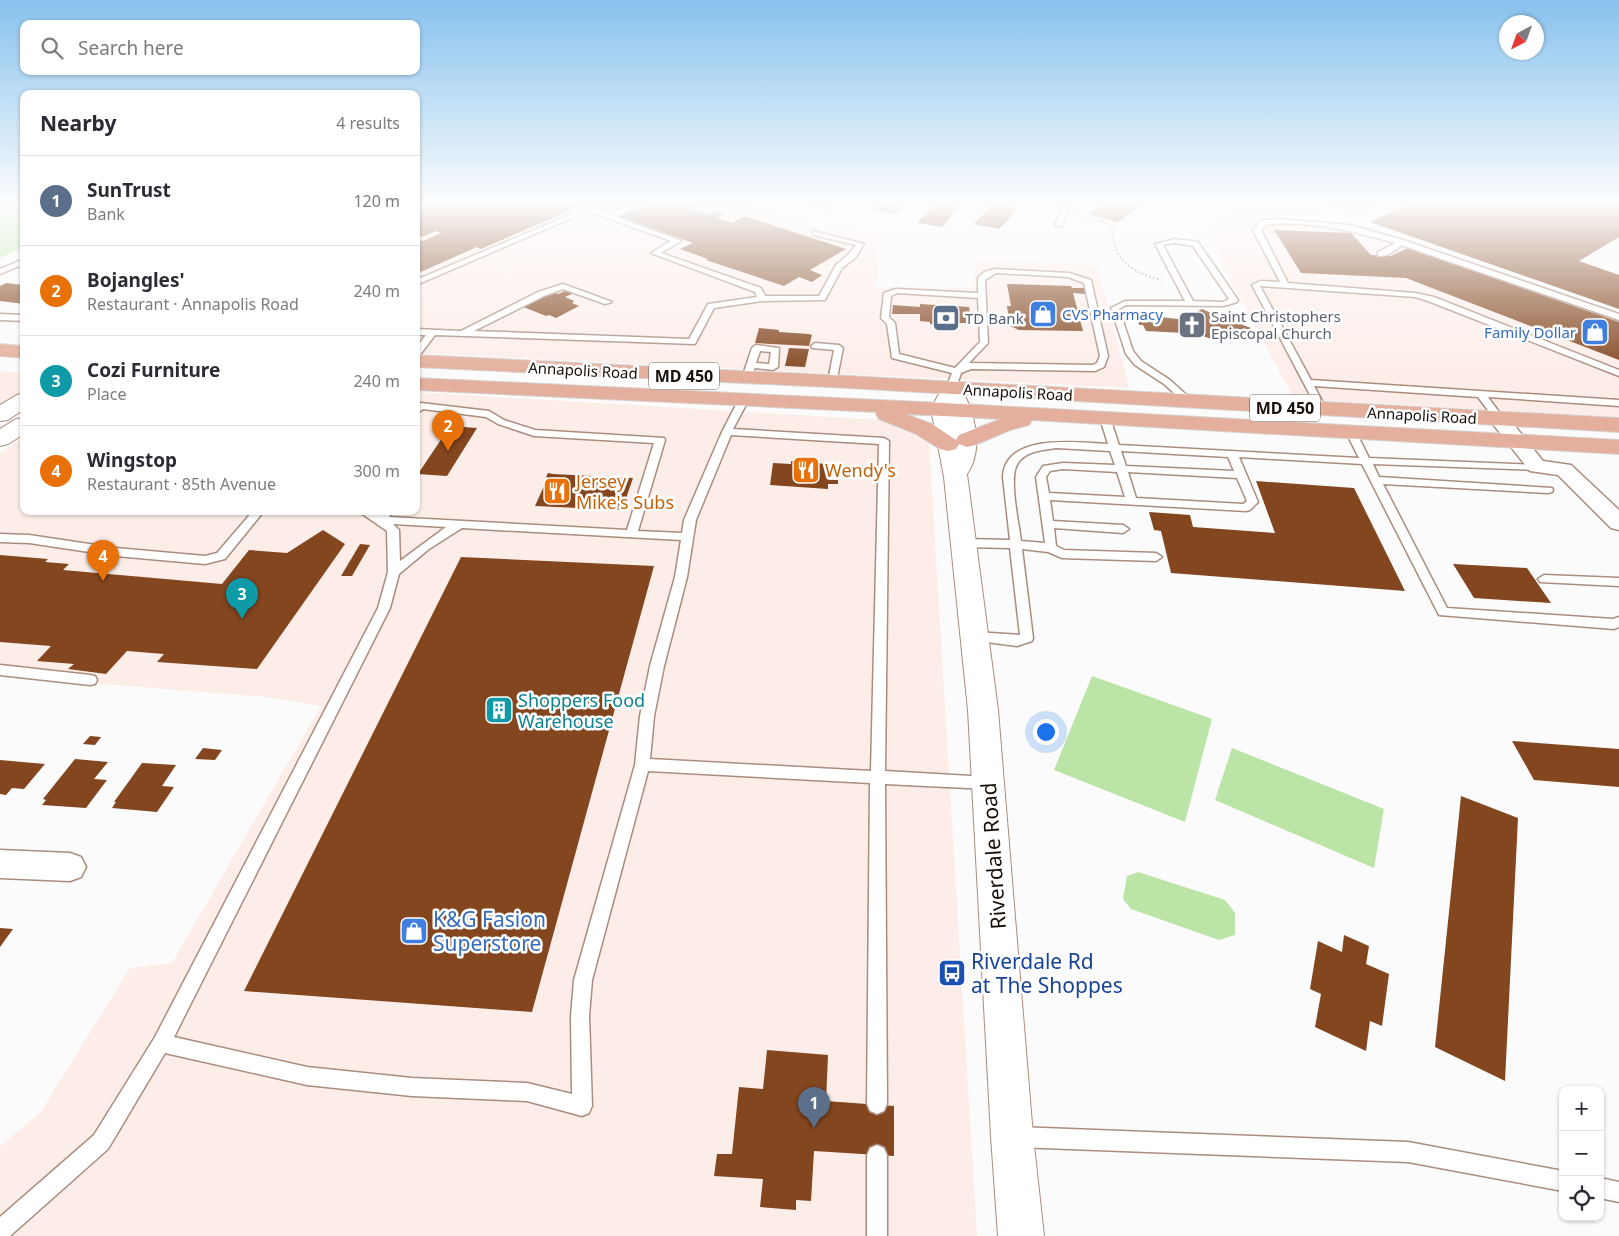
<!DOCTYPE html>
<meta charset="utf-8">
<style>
:root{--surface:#fff;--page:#f2f2f3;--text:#2b2b33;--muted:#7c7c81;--line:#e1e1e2;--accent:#0b8043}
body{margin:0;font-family:"Noto Sans",sans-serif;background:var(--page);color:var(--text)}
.controls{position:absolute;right:15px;bottom:15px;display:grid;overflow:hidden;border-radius:10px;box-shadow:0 1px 4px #0004}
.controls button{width:45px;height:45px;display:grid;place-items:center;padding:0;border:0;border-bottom:1px solid var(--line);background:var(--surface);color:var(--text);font:25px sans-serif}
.compass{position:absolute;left:1499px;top:15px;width:45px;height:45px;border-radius:50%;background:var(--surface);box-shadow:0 1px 4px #0004;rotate:221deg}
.you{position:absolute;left:1045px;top:731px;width:18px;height:18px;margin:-12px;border:4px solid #fff;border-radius:50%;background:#1a73e8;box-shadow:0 0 0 8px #1a73e833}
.badge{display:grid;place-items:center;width:32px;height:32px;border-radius:50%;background:var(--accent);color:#fff;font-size:16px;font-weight:700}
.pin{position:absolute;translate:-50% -41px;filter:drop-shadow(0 1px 2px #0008)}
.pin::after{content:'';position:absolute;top:26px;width:18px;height:15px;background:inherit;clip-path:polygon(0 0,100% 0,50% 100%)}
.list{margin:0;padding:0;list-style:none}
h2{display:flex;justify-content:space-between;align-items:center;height:65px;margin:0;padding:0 20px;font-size:21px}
h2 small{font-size:16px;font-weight:400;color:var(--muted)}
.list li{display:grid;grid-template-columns:32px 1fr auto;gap:15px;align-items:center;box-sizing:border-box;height:90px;padding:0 20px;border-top:1px solid var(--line)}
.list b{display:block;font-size:19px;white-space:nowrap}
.list p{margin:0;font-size:16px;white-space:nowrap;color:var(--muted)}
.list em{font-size:16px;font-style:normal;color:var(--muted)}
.icon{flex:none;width:28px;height:28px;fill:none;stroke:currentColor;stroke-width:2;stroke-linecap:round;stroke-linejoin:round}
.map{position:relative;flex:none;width:1619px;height:1236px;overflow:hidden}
.search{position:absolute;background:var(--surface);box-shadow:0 1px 4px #0004;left:20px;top:20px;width:400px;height:55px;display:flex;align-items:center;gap:12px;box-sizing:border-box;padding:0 18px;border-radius:10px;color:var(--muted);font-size:19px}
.panel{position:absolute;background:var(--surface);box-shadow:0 1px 4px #0004;left:20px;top:90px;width:400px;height:425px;border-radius:10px}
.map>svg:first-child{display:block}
</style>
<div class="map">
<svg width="1619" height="1236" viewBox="0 0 1619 1236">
<rect width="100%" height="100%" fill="#fbfbfb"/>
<path fill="#fdede9" d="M416 204H741L832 231 881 233 876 287H973L977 259 1098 266 1129 388 416 353Z
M1260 208 1304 210 1371 228 1619 315V417L1294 399 1217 255 1214 223 1238 213Z
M0 371 24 373V391L0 407Z
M416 392 881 420 929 442 977 1236H0V1146L40 1113 130 968 172 963 321 706 266 697 0 676V453L24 437V511H416Z"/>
<path fill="#bce4a6" d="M0 204H24V247L0 258Z
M1092 676 1212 719 1185 822 1054 770Z
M1232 748 1384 809 1374 868 1215 800Z
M1138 872 1225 900 1235 913V935L1219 940 1131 909 1123 899 1127 876Z"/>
<path fill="#83461f" d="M416 204H585L481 249 477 247 416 274V239L423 241 441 233 436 231 422 237 416 235Z
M647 204H703L691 209 707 215 715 211 725 214 717 218 732 223 744 216 846 249 810 270 822 275 812 282 799 277 784 286 706 260 708 259 680 249 693 243 619 217Z
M809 204H835L828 209Z
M878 204H904L898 214 873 211Z
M934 204H958L955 207 958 208 942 227 917 223Z
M989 204H1018L1013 209 1016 210 1010 216H1012L999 229 974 224 991 206H988Z
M1103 204H1142L1118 222 1088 214Z
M1408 204H1619V237L1579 261 1619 275V309L1370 222Z
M1274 230 1351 233 1371 255 1391 256 1408 248 1619 322V360L1406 278 1301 273 1276 233 1269 231 1275 232Z
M6 283 24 285V304L0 301V286Z
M1007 284 1071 286 1072 288H1084L1086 294 1073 293 1083 331 1019 330 1010 326 1007 306H1011Z
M567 290 574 293 565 297 574 301 572 303 579 306 556 318 549 315 546 316 521 306 551 291 558 294Z
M920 304 969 307 970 313 972 314 973 323H950V325L940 326 930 324V322L920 321V314H892L893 305 920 307Z
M1202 309 1218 316 1221 314 1237 321 1235 322 1251 328 1238 336 1230 334 1216 341 1193 332 1185 333 1146 331 1143 325H1139L1138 321H1142L1141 317 1162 318 1161 317 1186 320 1185 318Z
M759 328 779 330V332L809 334 812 335 809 346 755 343Z
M789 348 809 349 805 367 785 366Z
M450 426 477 428 447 476 418 474Z
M791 461 839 465V476L829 475V480H838V484H828V489L770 485 773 463 791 464Z
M548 473 553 474 633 478 622 510 535 506 548 477H546Z
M1256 481 1354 488 1405 591 1171 573 1161 531 1154 530 1149 512 1190 515 1193 527 1275 533Z
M323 530 345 544 257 669 157 662 164 654 127 651 106 674 68 669 74 664 37 661 51 646 0 642V555L48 559 45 562 69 564 63 570 222 584 249 550 287 553Z
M360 544 370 545 352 576H341Z
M461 557 654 566 532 1012 244 991Z
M1453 564 1527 568 1551 603 1474 598Z
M90 736 101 737 95 745 83 744Z
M1512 741 1619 749V787L1534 780Z
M203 748 222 750 215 760 195 759Z
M75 759 108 762 94 779 107 780 86 808 42 805 46 800 43 799Z
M0 760 45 764 24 789 12 788 6 795 0 794Z
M142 763 176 765 162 786 174 787 157 812 112 808 116 802H114Z
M1461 796 1518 818 1505 1081 1435 1047Z
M0 928 13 929 0 947Z
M1344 935 1369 946 1366 964 1389 974 1382 1026 1370 1021 1366 1051 1315 1027 1321 994 1310 989 1318 941 1342 952Z
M767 1050 828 1055 826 1101 894 1106V1156L814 1151 811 1201 796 1200V1210L760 1207 763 1179 714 1176 717 1154H732L739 1087 763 1089Z"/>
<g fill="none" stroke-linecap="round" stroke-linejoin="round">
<g stroke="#aa8d7d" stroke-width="3">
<path id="service" d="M631 204H640L616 217 681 241 661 253 761 288 765 296H819L836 265 849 254 856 245 813 235V231L864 244 855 258 842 268 825 300 762 301 714 308 695 344 435 335 419 356 416 357V348L426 335H416V329L461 331 538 292 563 284 612 302 605 304 563 289 544 296 474 331 689 339 708 304 757 297 755 292 651 253 671 241 588 211 416 285V280L593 205 598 206 594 209 609 214Z
M1065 204H1071L1062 226H1056L1055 224Z
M1334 204 1357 207 1365 204H1374L1358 211Z
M1277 219 1350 225 1403 240 1619 314V320L1401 245C1396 251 1386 257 1378 256V252L1395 243C1355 232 1306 219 1265 225L1261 230 1288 283 1415 293 1434 297 1619 370V376L1428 301 1415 297 1260 286 1311 380 1619 400V406L1488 397 1504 419 1499 422 1496 421 1478 397 1314 386 1327 410 1322 413 1319 412 1252 285 1260 281 1280 282 1253 230 1260 221Z
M1175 239 1198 242 1238 300 1237 302 1224 306 1126 305 1119 309 1133 351 1141 361 1170 380 1192 400 1194 402 1189 405 1186 404 1164 384 1135 365 1126 354 1111 308 1125 301H1185L1155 244ZM1175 243 1193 246 1229 299 1223 302 1193 301 1163 245Z
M24 259V264L0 274V269Z
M995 269 1069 273 1091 280 1108 356 1104 367 1095 371 971 369 961 373 956 388 951 391 946 388 952 373 892 358 887 324 881 318 884 293 896 289 978 293V278L984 272ZM996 273 1068 277 1084 283 1100 356 1097 363 1093 365 969 363 988 343 985 280ZM897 293 978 298 980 342 955 368 899 354 895 323 889 317 891 296Z
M0 314 24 315V321L0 320Z
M815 343 839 345 843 348 836 383H830L828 381 834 350 812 348 811 346Z
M756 345 779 348 778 367 773 370 755 368 750 380H744L742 378 752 348ZM760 351 771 352 769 364 756 363Z
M743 398 748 401 733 429 884 438 889 441 885 771 988 777 993 779 995 783 993 787 988 789 885 784 887 1104 884 1111 877 1114 870 1111 867 1104 870 783 648 771 592 980 589 1016 592 1106 589 1113 582 1116 527 1101 412 1096 307 1085 165 1053 108 1149 10 1236H0V1217L94 1135 155 1037 378 608 388 572 387 531 358 511H372L379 515 382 511H393L389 517 627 530 654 443 534 436 498 424 486 417 423 409 416 414V405L421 403 489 411 504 420 535 430 664 438 665 440 638 531 682 533 684 520 722 432 738 401ZM731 435 879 444 871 771 650 759 654 716 664 666 687 577 696 520ZM393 524 446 527 400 561 399 530ZM462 528 681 540 675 577 650 666 640 716 635 765 574 980 571 1016 572 1094 527 1083 412 1078 307 1067 174 1037 390 608 399 574 429 549Z
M1105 415 1110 418 1119 445 1359 458 1346 432 1351 429 1356 432 1369 458 1541 465 1542 467 1537 470 1373 464 1379 477 1552 488 1553 490 1552 492 1548 493 1383 484 1447 608 1613 619 1619 617V627L1614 629 1439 615 1362 464 1239 457 1258 502 1250 510 1246 511 1050 500 1053 521 1123 525 1129 529 1123 533 1054 528 1056 546 1064 550 1156 553 1162 557 1156 561 1062 558 1048 552 1022 549 1033 638 1032 641 1017 646 970 640 969 637 970 634 975 632 1020 635 1010 548 964 547 958 543 964 539 1010 540 1003 477C1005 432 1079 443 1108 444L1100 418ZM1057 448 1110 451 1115 465 1063 463 1043 466 1036 477 1045 543 1021 541C1019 524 1008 476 1018 463 1026 451 1043 450 1057 448ZM1121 451 1228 457 1234 471 1126 466ZM1063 469 1117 472 1125 497 1049 493 1046 477 1050 471ZM1128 472 1237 478 1247 501 1243 504 1136 498Z
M253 511H264L225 559 205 564 116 556 29 543 0 542V534L29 535 116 548 205 556 217 553Z
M1544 575 1619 578V586L1540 582 1538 579Z
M0 665 90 675 95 676 97 680 95 684 90 685 0 675Z
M1017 1127 1408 1142 1563 1171V1191L1408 1162 1017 1147 1010 1144 1007 1137 1010 1130Z
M877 1145 884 1148 887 1155V1236H867V1155L870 1148Z
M1600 1178 1619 1182V1202L1600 1198Z"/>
</g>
<g stroke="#aa8d7d" stroke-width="3">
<path id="minor" d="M1499 413 1506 415 1543 461 1571 465 1619 510V530L1611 528 1558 475 1530 471 1489 419 1492 415Z
M0 850 70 853 81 857 86 867 81 877 70 881 0 878Z"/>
</g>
<g stroke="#aa8d7d" stroke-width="2">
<path id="tertiary" d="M24 393V409L8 420 0 421V405L17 395Z
M24 418V434L8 444 0 446V429L16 419Z"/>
</g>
<g stroke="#aa8d7d" stroke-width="2">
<path id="secondary" d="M951 382 958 384C974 407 985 449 967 474L998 710 1033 1136 1044 1236H998L991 1136 968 710 944 477 931 409 944 384Z"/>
</g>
<g stroke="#d6d4d3" stroke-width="2">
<path id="primary" d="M0 344 24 346V358L0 356Z
M416 355 849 376 1619 418V432L849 388 416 367Z
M416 378 942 403 1619 440V454L1032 420 1029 425 1010 430 975 445 967 447 959 444 956 449 948 451 940 449 916 434 879 419 876 414 877 412 416 390ZM905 414 1001 419 959 435 956 440 932 424Z"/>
</g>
<path stroke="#a8a5a3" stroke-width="2" stroke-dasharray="2 2" stroke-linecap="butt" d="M1078 215 1105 222 1116 229 1112 231C1115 262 1132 272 1161 280"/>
<use href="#service" fill="#fff" fill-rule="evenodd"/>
<use href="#minor" fill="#fff" fill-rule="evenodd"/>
<use href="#tertiary" fill="#fff" fill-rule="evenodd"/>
<use href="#secondary" fill="#fff" fill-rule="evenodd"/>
<use href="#primary" fill="#e4af9c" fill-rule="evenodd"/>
</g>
<linearGradient id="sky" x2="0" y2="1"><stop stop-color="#87c2ee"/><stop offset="0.54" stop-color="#fdfdfd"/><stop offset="1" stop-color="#fdfdfd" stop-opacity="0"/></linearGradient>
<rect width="1619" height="377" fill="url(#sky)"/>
<defs>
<g id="shop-square" transform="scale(1.4375)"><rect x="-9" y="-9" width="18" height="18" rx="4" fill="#3f7fe0" stroke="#fff"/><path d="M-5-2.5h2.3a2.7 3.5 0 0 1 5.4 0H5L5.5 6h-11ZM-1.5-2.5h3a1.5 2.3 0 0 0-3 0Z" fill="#fff"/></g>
<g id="bank-square" transform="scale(1.4375)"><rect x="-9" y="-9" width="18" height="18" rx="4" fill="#5c6f8a" stroke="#fff"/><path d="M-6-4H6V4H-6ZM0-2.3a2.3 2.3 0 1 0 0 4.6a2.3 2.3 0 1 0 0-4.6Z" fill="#fff"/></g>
<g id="church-square" transform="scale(1.4375)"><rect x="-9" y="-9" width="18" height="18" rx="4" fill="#6b7280" stroke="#fff"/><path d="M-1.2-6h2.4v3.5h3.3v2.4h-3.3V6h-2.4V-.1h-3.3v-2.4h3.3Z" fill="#fff"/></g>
<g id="restaurant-square" transform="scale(1.4375)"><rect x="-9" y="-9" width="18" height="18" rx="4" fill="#e8710a" stroke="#fff"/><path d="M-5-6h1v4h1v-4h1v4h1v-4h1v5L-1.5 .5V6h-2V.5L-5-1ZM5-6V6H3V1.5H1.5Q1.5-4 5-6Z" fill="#fff"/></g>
<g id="building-square" transform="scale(1.4375)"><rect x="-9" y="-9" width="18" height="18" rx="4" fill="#0f9aa8" stroke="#fff"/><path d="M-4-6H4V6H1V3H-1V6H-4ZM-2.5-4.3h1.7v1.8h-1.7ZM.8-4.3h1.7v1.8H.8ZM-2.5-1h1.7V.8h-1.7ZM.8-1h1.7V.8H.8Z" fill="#fff"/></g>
<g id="bus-square" transform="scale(1.4375)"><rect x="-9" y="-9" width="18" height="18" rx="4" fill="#1a4fb4" stroke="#fff"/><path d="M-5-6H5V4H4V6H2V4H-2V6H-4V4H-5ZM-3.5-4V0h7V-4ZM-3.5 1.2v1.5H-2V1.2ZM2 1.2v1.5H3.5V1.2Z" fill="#fff"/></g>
</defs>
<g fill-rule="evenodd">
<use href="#shop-square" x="1043" y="314"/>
<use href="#bank-square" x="946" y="318"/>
<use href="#church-square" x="1192" y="325"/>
<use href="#shop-square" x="1595" y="332"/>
<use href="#restaurant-square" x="806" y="470"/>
<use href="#restaurant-square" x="557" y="491"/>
<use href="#building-square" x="499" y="710"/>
<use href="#shop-square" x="414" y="931"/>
<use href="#bus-square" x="952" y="973"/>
</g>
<g text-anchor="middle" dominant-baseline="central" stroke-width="5" stroke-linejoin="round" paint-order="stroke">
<g font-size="15" fill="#366cbe" stroke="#fff" text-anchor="start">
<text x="1062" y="314">CVS Pharmacy</text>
<text x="1576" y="332" text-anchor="end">Family Dollar</text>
</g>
<g font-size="15" fill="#5b616d" stroke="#fff" text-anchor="start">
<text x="1211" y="316">Saint Christophers<tspan x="1211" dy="17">Episcopal Church</tspan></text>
</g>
<g font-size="15" fill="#4e5e75" stroke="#fff" text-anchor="start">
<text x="965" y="318">TD Bank</text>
</g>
<g font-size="15" fill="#1a100a" stroke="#fff">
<text transform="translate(583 370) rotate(3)">Annapolis Road</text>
<text transform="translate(1018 392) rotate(3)">Annapolis Road</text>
<text transform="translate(1422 415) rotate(3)">Annapolis Road</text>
</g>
<g fill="#fff" stroke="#5f5854" stroke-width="1">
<rect x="649" y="362.5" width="70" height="27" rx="4"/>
<rect x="1250" y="394.5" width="70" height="27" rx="4"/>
</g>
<g font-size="16" font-weight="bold" fill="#1a100a">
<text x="684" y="376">MD 450</text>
<text x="1285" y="408">MD 450</text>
</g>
<g font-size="18" fill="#c56008" stroke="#fff" text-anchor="start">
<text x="825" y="470">Wendy's</text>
<text x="576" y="481">Jersey<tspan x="576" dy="21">Mike's Subs</tspan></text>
</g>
<g font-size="18" fill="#0d838f" stroke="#fff" text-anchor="start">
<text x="518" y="700">Shoppers Food<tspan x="518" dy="21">Warehouse</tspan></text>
</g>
<g font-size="21" fill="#1a100a" stroke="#fff">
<text transform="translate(993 856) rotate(-94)">Riverdale Road</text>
</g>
<g font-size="21" fill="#366cbe" stroke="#fff" text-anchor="start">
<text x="433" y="919">K&amp;G Fasion<tspan x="433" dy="24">Superstore</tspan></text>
</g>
<g font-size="21" fill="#164399" stroke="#fff" text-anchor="start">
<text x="971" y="961">Riverdale Rd<tspan x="971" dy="24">at The Shoppes</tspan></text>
</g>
</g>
</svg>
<div class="controls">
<button>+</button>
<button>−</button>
<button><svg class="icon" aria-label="locate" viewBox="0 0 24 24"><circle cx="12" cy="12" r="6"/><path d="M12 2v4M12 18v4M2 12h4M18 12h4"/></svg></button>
</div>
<svg class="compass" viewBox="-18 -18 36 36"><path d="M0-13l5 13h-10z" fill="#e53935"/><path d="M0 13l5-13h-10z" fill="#7c7c81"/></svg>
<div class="you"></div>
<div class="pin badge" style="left:814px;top:1128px;background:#5c6f8a">1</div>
<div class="pin badge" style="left:448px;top:451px;background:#e8710a">2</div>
<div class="pin badge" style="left:242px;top:619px;background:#0f9aa8">3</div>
<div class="pin badge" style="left:103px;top:581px;background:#e8710a">4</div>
<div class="search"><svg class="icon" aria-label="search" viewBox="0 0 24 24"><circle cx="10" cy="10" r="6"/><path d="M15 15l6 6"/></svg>Search here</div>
<section class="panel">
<h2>Nearby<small>4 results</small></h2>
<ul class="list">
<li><span class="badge" style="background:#5c6f8a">1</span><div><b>SunTrust</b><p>Bank</p></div><em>120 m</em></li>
<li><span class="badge" style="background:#e8710a">2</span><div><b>Bojangles'</b><p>Restaurant · Annapolis Road</p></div><em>240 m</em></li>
<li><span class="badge" style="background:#0f9aa8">3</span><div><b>Cozi Furniture</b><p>Place</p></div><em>240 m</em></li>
<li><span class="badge" style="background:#e8710a">4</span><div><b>Wingstop</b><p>Restaurant · 85th Avenue</p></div><em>300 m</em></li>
</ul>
</section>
</div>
